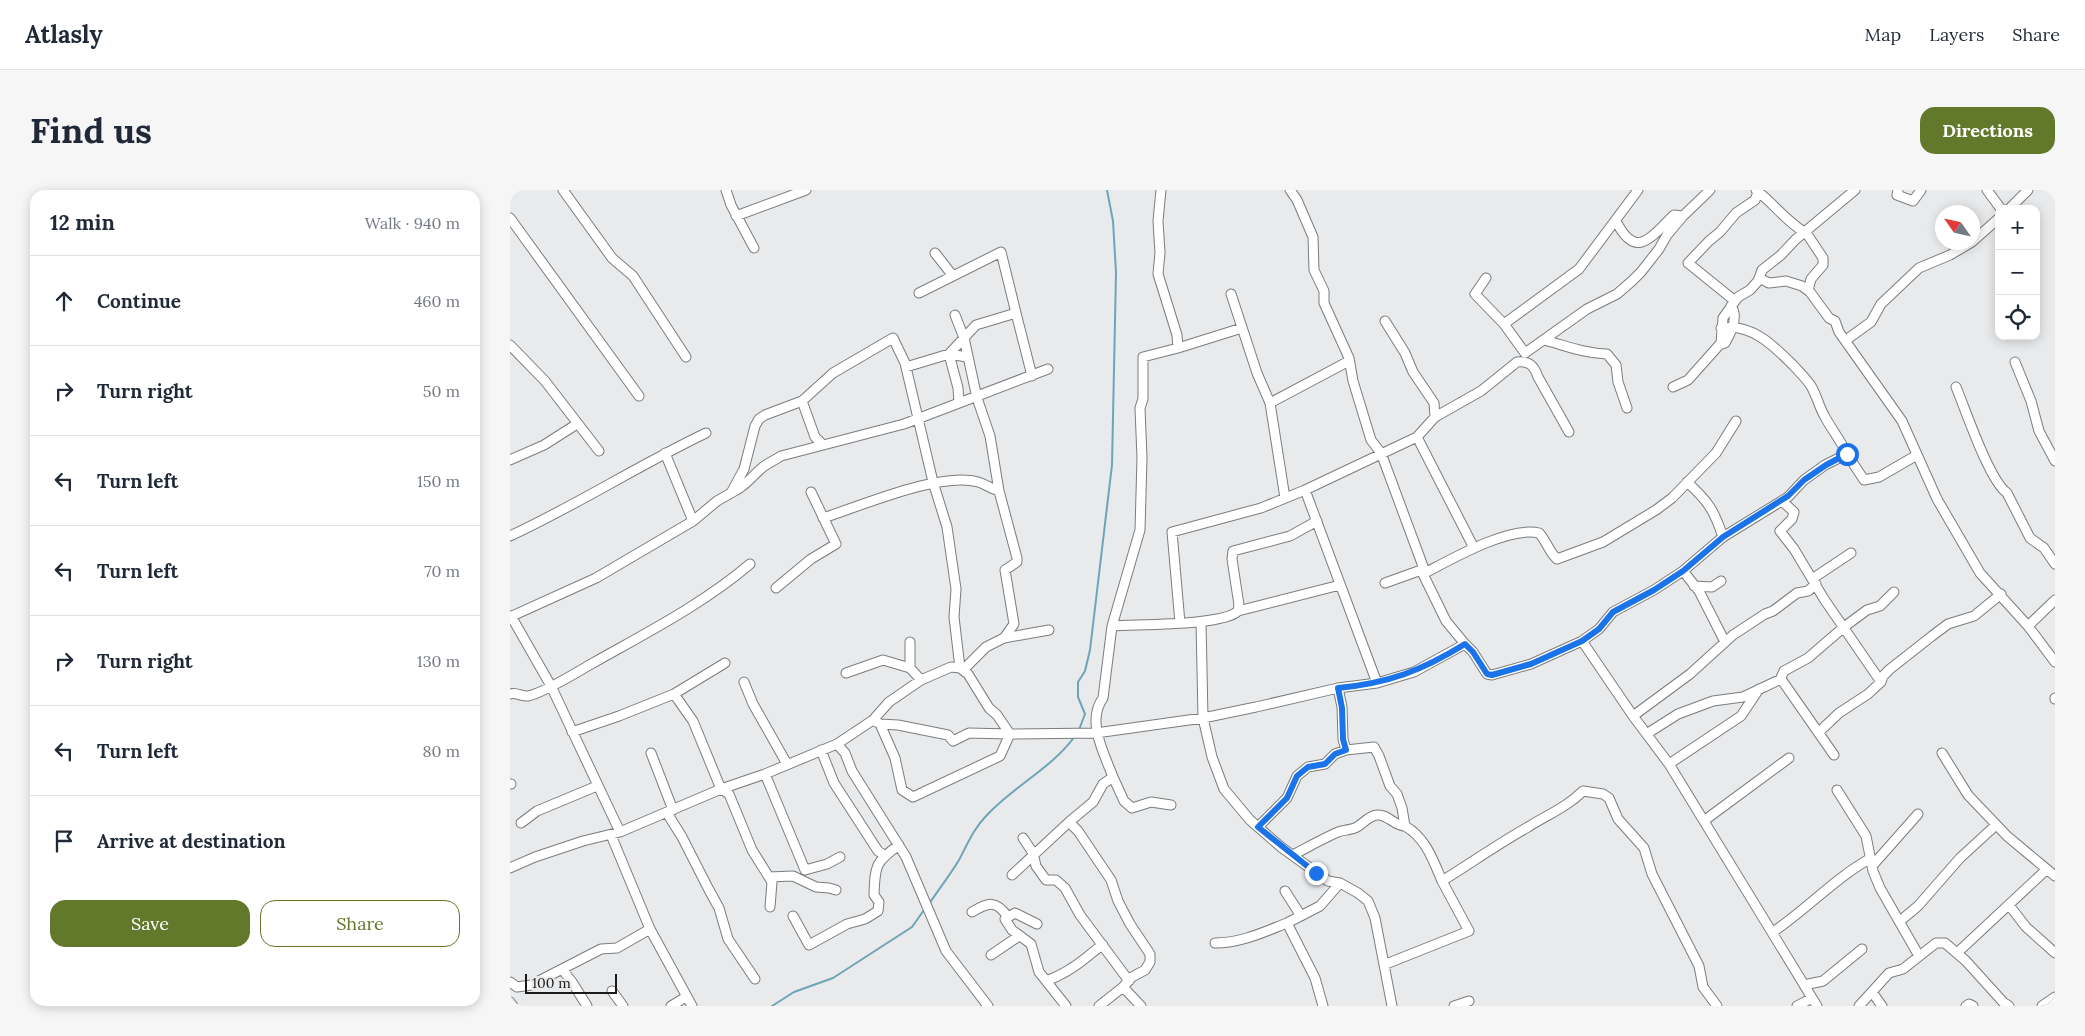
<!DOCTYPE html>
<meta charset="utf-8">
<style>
:root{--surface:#fff;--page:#f6f6f7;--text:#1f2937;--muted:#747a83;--line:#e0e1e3;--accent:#62792b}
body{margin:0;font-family:Lora,serif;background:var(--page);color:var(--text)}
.controls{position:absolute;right:15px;top:15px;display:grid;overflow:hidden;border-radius:10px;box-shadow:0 2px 12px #0003}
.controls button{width:45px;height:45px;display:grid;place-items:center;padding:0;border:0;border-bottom:1px solid var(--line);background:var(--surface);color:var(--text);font:25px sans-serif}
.compass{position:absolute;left:1425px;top:15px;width:45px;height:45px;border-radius:50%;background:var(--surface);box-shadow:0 2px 12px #0003;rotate:304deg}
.scale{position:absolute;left:15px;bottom:12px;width:92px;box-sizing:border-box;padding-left:5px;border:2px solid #1a1a1a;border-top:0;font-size:14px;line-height:18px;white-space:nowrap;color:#1a1a1a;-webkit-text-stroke:4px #e9eaec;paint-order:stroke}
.stop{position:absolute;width:15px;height:15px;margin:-11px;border:4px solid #1a73e8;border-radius:50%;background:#fff}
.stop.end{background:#1a73e8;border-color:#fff;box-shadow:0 1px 5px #0008}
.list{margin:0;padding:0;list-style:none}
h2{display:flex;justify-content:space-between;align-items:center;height:65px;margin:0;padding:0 20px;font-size:21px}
h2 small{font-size:16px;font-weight:400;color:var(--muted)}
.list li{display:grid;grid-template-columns:32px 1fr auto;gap:15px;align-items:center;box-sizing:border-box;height:90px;padding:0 20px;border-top:1px solid var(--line)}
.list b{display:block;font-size:19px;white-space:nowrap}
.list em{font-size:16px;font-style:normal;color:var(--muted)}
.actions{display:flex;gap:10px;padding:15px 20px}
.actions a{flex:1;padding:11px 0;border:1px solid var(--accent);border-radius:15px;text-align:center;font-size:18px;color:var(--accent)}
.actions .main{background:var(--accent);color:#fff}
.icon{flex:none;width:28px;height:28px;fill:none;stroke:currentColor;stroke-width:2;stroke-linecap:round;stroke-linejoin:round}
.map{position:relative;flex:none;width:1545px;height:816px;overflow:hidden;border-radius:15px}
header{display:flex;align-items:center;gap:30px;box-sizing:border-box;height:70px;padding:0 25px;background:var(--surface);border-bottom:1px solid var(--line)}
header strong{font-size:24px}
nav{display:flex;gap:28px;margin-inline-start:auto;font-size:18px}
.intro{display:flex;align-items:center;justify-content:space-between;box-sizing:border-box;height:120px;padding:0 30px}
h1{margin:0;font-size:35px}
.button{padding:12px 22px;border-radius:15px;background:var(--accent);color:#fff;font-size:18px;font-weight:700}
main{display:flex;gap:30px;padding:0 30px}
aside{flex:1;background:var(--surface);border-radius:15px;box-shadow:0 2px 12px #0003}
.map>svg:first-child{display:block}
</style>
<header>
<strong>Atlasly</strong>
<nav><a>Map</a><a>Layers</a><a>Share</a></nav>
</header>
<div class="intro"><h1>Find us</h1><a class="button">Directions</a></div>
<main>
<aside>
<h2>12 min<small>Walk · 940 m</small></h2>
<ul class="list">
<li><svg class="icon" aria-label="ahead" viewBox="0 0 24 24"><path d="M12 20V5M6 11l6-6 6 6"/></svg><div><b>Continue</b></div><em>460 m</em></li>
<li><svg class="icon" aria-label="right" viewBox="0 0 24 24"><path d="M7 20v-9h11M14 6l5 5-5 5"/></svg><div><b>Turn right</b></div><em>50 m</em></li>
<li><svg class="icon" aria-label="left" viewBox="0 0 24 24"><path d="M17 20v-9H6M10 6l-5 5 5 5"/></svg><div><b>Turn left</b></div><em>150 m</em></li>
<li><svg class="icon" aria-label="left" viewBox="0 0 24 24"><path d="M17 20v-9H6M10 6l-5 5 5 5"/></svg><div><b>Turn left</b></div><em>70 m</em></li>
<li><svg class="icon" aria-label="right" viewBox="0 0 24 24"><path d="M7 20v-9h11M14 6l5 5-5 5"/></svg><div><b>Turn right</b></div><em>130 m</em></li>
<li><svg class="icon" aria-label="left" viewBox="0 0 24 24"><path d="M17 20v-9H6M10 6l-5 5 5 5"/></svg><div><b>Turn left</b></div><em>80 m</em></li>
<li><svg class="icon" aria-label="arrive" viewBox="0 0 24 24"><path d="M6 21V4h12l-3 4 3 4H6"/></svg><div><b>Arrive at destination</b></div></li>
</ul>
<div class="actions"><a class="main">Save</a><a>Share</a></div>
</aside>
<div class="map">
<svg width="1545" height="816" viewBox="0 0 1545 816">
<rect width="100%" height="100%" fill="#e9eaec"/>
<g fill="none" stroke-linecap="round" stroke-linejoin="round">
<path stroke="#6ea4b6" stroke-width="2" d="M569 540 575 524 568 507V492L575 481 580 460 602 275 606 83 603 31 597 0
M419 714C429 699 440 685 449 670 458 653 464 638 477 625 504 596 542 578 565 546
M262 816 284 802 323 788 402 737 414 720"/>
<g stroke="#7b7c7d" stroke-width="11">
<path id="minor" d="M53 0 102 68 123 86 176 167
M216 0 221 15 244 58
M780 0 787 10 803 47 804 80 814 101V113L839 168 843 191 861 250 871 263 914 379 913 384 936 431 955 454
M1128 0 1069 79 994 134 1015 163 1077 119 1107 104 1122 91 1131 82 1149 59 1157 45 1173 26 1200 0
M1246 0C1263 13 1275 30 1294 42
M1388 0 1387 5 1403 11 1411 0
M1477 0 1491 19
M1499 19 1518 0
M226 26 296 0
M0 28 129 206
M1106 31C1126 71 1141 47 1164 25L1173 26
M1295 41 1313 68V75L1301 89 1298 100
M1462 52 1489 28
M425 63 443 86
M976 88 965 104 994 134
M1249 88 1259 93 1276 91 1292 96 1300 102 1319 128 1325 131 1329 142 1392 231 1427 309 1470 383 1518 436 1545 472
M721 104 747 183 760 213 775 308
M1225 111 1178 73 1199 51 1210 42 1226 23 1245 10 1249 0
M506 123 522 186
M445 125 454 148 467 208 480 246 489 301 507 368V372L495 380 504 434 494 448 476 457 453 480
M875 131 895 163 903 182 924 213 925 227
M1211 138C1241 133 1263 155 1283 175 1289 182 1296 188 1301 196 1307 206 1309 217 1315 227 1322 240 1331 251 1337 264
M1034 150C1057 156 1073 163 1097 164L1106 175 1108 192 1117 218
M1336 150 1361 132 1371 114 1409 78 1440 65 1462 52
M0 155 35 191 89 261
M1209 155 1215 153C1221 143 1229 127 1221 116
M668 158 732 138
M1505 172 1521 211 1529 241 1545 271
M396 177 439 164 457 167
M1163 197 1178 190 1211 153 1213 128 1228 107 1240 100 1248 91 1252 80 1271 65 1285 50 1345 0
M1446 197C1456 221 1479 290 1497 303L1520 348 1534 358 1545 374
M292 211 305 247 313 255
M449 213 538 179
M760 213 839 171
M907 247 964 358
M155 263 183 331
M0 270 34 255 67 234
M1177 292C1198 311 1204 320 1213 347
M221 303C235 297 241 287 253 277 258 273 265 270 271 266L394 234 449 213 448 198 439 164 466 135 506 123 491 62 409 103
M1272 311 1284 322 1282 329 1270 341 1284 359 1302 389
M313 328C351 316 431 281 468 292 475 294 482 299 489 301
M0 346C67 315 129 275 196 243
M1341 363 1302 389 1314 409 1371 492
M1173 381 1189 401 1215 452
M913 384C940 370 998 336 1029 343 1036 350 1039 362 1047 369L1093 352 1146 320 1162 308 1206 263 1226 231
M875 393 914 379
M1184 396 1202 397 1211 391
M266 398 301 369 326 354 301 302
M728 421 830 395
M1 426 41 496 110 642
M0 427 86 388 183 331 207 311 221 303 234 279 245 236 249 229 255 225 292 211 323 183 383 148 395 173 423 292 437 337 446 399 444 427 450 478
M691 432 693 528 702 567 714 599 740 630 771 657 818 691 830 693 848 703 858 711 865 728 882 816
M670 433 662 342 751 318 795 300
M602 436C626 434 713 436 728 421L729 415 722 369 723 361 780 346 807 331
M1518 436 1545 410
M494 448 539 440
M1072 451 1089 439 1103 422 1144 400 1173 381 1213 347 1278 307 1294 290 1315 275 1337 264 1354 290 1369 287 1407 265
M400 452V478L411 490
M336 483 373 470 400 478
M1270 490 1274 481 1298 468 1334 437 1357 420 1370 416 1384 402
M234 492 243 514 277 574
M867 493 795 300 907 247 925 227 971 201 1007 172C1019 171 1024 175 1028 187L1059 242
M828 498 832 517 833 549 836 560
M0 504C7 502 12 507 18 506 34 503 67 482 83 473 136 443 193 414 240 374
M164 504 215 473
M1545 508V509
M1123 526 1180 484 1223 445 1255 424 1263 421 1287 403 1298 401 1306 394
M363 530 370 534 388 535 438 545 443 551 459 543 500 544 490 566 403 607 392 600 385 568 370 534
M62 542 109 526 164 504 183 531 211 599 219 604 242 660 262 692 260 717
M1309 542 1329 523 1358 504 1371 492 1373 486 1380 479 1422 446 1438 434 1464 426 1491 404
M1138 543 1168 524 1203 511 1233 507 1271 489 1324 565
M327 554 335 563 342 581 396 667 436 761 478 816
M311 560 324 593 368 661 374 665
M141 563 163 620
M1432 563 1458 605 1497 646 1545 686
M1159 574 1231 526 1249 499
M255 584 295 680 317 674 330 667
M603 587 614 611 622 618 641 612 661 615
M0 594H1
M1327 600 1356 646 1363 681 1370 698 1409 766
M157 623 172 647 198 698 209 718 218 749 245 789
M1195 630 1279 568
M11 633 27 621 87 596
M748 637 777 608 787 586 798 577 815 574 825 564 836 560 864 557 869 566 880 596 887 604 892 618 895 636C916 648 923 670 932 691
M101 645 140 739 182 816
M513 648 523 663 526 676 536 690H546L555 698 570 725 619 791
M783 665C798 657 812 649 828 642 834 640 841 640 847 637 854 633 858 626 867 625 878 624 884 636 895 636
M1362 676 1408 624
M0 678 25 667 73 651 110 642 211 599 255 584 327 554 363 530 379 512 411 490 441 477 450 478 458 484 479 518 487 525 500 544 586 543 693 528 746 517 828 498 867 493 904 482 955 454 963 462 977 484 982 485 1021 474 1072 451 1123 526 1159 574 1307 816
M502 685 559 632
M259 687 283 686 306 697 319 698 326 700
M775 701 791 726
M1499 715 1516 737 1545 763
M462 722C479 712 486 710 498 727
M283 726 299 755 337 734 355 729 368 721 369 712 364 705C365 676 365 672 389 655
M1390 731 1408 716 1450 668 1486 635
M527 734 505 723 495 729 502 740 521 754 529 782 556 816
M1263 742C1297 719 1325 688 1361 668
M705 753C731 753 754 742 777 733
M1447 763 1536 680
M481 765 509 746
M876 774 959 741 932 691C961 673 988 654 1018 637 1037 625 1057 617 1073 601L1093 604 1099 608 1108 629 1134 658 1142 684 1189 776 1193 797 1207 816
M52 779 62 792 77 816
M536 791C550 786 566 776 577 767 583 762 586 759 593 755
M0 792 7 797 21 795 91 759 107 758 140 739
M1294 795 1313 791 1352 759
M613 797 631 816
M102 801 113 816
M1362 802 1372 816
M0 812 3 816
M161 816 176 807
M589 816 613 797 622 787 635 780 640 772V764L620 734 608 711 601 690 568 641 559 632 583 612 593 594 603 587C594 563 576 531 593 508L602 436 630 340 632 268 630 218 633 209V167L668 158 667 145 648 84 650 63 648 31 651 0
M813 816 805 788 777 733 810 716 830 693
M944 816 959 811
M1287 816 1302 808
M1349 816 1379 783 1393 779 1426 753H1435L1456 771 1493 812 1499 816
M1456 816 1459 814 1463 816
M1532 816 1545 807"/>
</g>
<use href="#minor" stroke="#fff" stroke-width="9"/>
</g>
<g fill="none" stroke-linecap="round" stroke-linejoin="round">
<path stroke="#1a73e8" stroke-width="6" d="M806 683 748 637 777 608 787 586 798 577 815 574 825 564 836 560 833 549 832 518 828 498C879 493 911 481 955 454L963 462 977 484 982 485 1021 474 1072 451 1089 439 1103 422 1144 400 1173 381 1213 347 1278 306 1294 290 1316 275 1337 264"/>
</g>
</svg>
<div class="controls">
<button>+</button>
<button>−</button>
<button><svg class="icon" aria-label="locate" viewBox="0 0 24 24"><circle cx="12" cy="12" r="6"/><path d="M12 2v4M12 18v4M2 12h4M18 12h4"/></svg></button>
</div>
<svg class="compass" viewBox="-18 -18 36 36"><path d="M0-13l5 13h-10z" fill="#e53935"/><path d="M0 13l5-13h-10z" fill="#747a83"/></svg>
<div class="scale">100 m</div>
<div class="stop" style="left:1337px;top:264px"></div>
<div class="stop end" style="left:806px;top:683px"></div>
</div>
</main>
